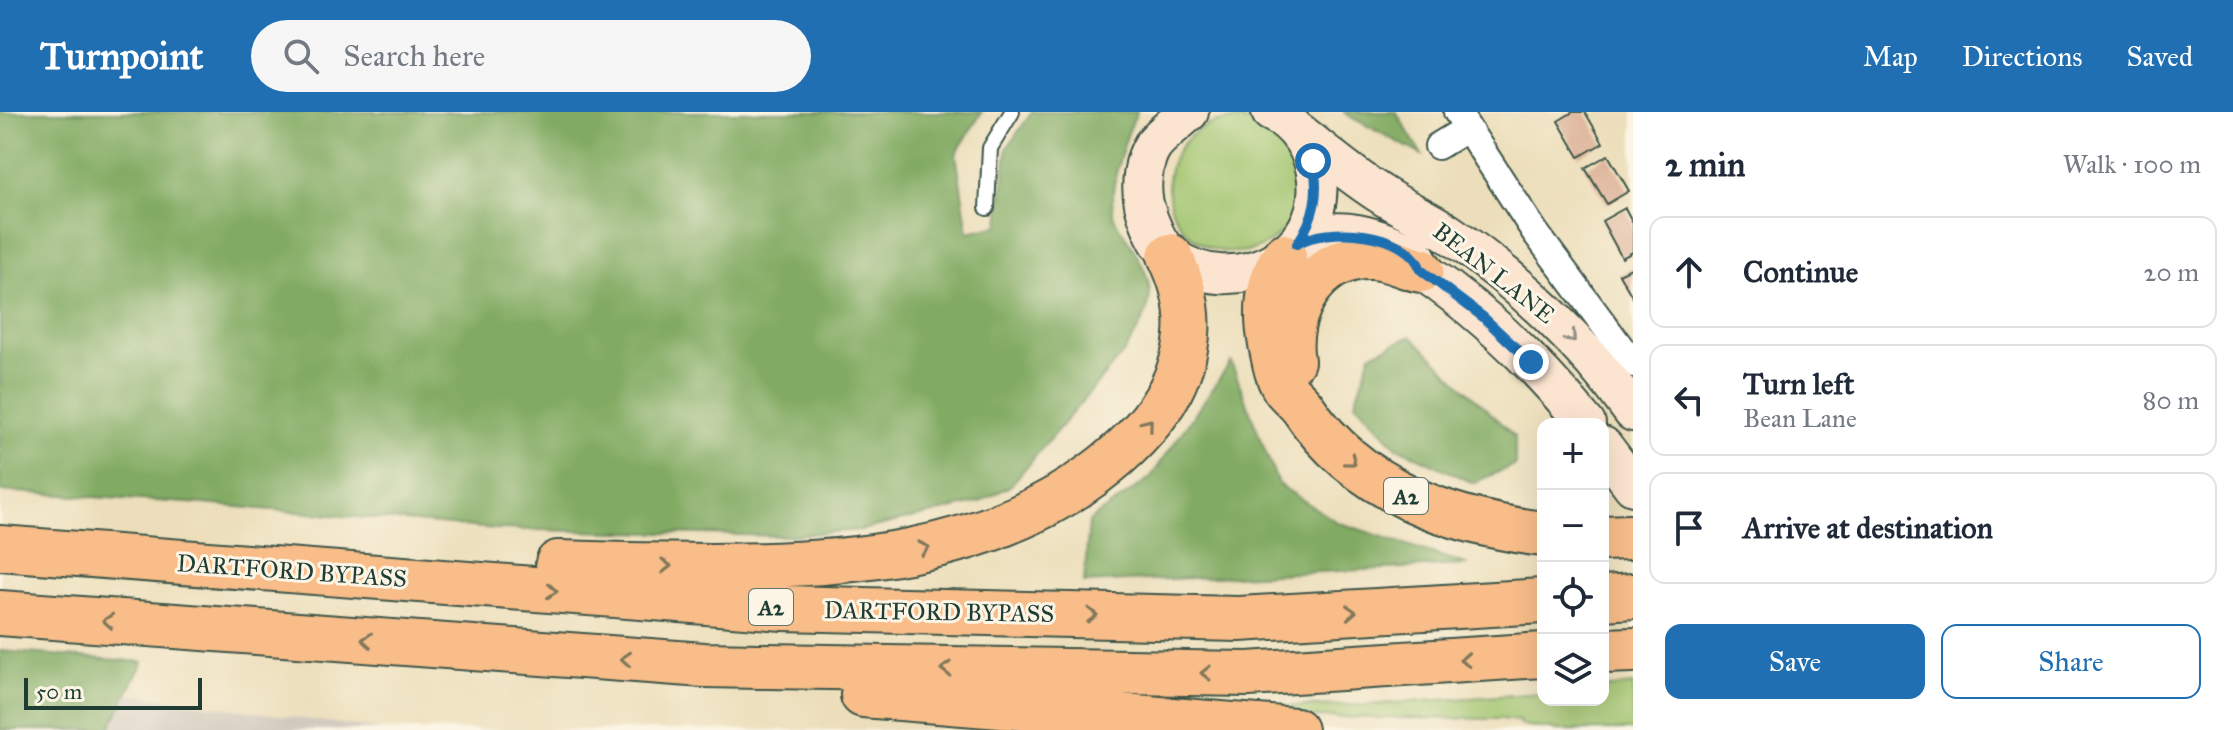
<!DOCTYPE html>
<meta charset="utf-8">
<style>
:root{--surface:#fff;--page:#f6f6f7;--text:#1f2937;--muted:#747a83;--line:#e0e1e3;--accent:#1f6fb2}
body{margin:0;font-family:"IM FELL Great Primer",serif;background:var(--page);color:var(--text)}
.controls{position:absolute;right:24px;bottom:24px;display:grid;overflow:hidden;border-radius:16px;box-shadow:0 8px 32px #0002}
.controls button{width:72px;height:72px;display:grid;place-items:center;padding:0;border:0;border-bottom:2px solid var(--line);background:var(--surface);color:var(--text);font:40px sans-serif}
.scale{position:absolute;left:24px;bottom:20px;width:178px;box-sizing:border-box;padding-left:8px;border:4px solid #1f3d34;border-top:0;font-size:22px;line-height:28px;white-space:nowrap;color:#1f3d34;-webkit-text-stroke:6px #fcf5e5;paint-order:stroke}
.stop{position:absolute;width:24px;height:24px;margin:-18px;border:6px solid #1f6fb2;border-radius:50%;background:#fff}
.stop.end{background:#1f6fb2;border-color:#fff;box-shadow:0 2px 8px #0008}
.list{margin:0;padding:0;list-style:none}
h2{display:flex;justify-content:space-between;align-items:center;height:104px;margin:0;padding:0 32px;font-size:34px}
h2 small{font-size:26px;font-weight:400;color:var(--muted)}
.list li{display:grid;grid-template-columns:52px 1fr auto;gap:24px;align-items:center;box-sizing:border-box;height:112px;margin:0 16px 16px;padding:0 16px;border:2px solid var(--line);border-radius:16px}
.list b{display:block;font-size:30px;white-space:nowrap}
.list p{margin:0;font-size:26px;white-space:nowrap;color:var(--muted)}
.list em{font-size:26px;font-style:normal;color:var(--muted)}
.actions{display:flex;gap:16px;padding:24px 32px}
.actions a{flex:1;padding:18px 0;border:2px solid var(--accent);border-radius:16px;text-align:center;font-size:28px;color:var(--accent)}
.actions .main{background:var(--accent);color:#fff}
.icon{flex:none;width:44px;height:44px;fill:none;stroke:currentColor;stroke-width:2;stroke-linecap:round;stroke-linejoin:round}
.map{position:relative;flex:none;width:1633px;height:618px;overflow:hidden}
header{display:flex;align-items:center;gap:48px;box-sizing:border-box;height:112px;padding:0 40px;background:var(--accent);color:#fff}
header strong{font-size:38px}
nav{display:flex;gap:44px;margin-inline-start:auto;font-size:28px}
.search{width:560px;height:72px;background:var(--page);display:flex;align-items:center;gap:20px;box-sizing:border-box;padding:0 28px;border-radius:44px;color:var(--muted);font-size:30px}
main{display:flex}
aside{flex:1;background:var(--surface)}
.map>svg:first-child{display:block}
</style>
<header>
<strong>Turnpoint</strong>
<div class="search"><svg class="icon" aria-label="search" viewBox="0 0 24 24"><circle cx="10" cy="10" r="6"/><path d="M15 15l6 6"/></svg>Search here</div>
<nav><a>Map</a><a>Directions</a><a>Saved</a></nav>
</header>
<main>
<div class="map">
<svg width="1633" height="618" viewBox="0 0 1633 618">
<rect width="100%" height="100%" fill="#fcf5e5"/>
<filter id="ink" filterUnits="userSpaceOnUse"><feTurbulence type="fractalNoise" baseFrequency=".0125" numOctaves="2"/><feDisplacementMap in="SourceGraphic" scale="16" xChannelSelector="R" yChannelSelector="G"/><feConvolveMatrix kernelMatrix="1 2 1 2 8 2 1 2 1" color-interpolation-filters="sRGB"/></filter>
<filter id="wash" filterUnits="userSpaceOnUse"><feTurbulence type="fractalNoise" baseFrequency=".006" numOctaves="4" result="noise"/><feDisplacementMap in="SourceGraphic" scale="32" xChannelSelector="R" yChannelSelector="G"/><feGaussianBlur stdDeviation="1.8" result="paint"/><feColorMatrix in="noise" values="0 0 0 0 0 0 0 0 0 0 0 0 0 0 0 0 0 1.4 0 .05"/><feComposite in="paint" operator="in"/></filter>
<g filter="url(#wash)">
<rect width="100%" height="100%" fill="#ecdeba"/>
<path fill="#cbc3b8" d="M129 582 384 618H109Z"/>
<path fill="#a2c56f" stroke="#608152" stroke-width="2" d="M1168 74a66 66 0 1 1 132 0a66 66 0 1 1-132 0Z
M1633 573V618H1559L1520 613 1519 609 1501 607 1293 605 1203 596 1364 593 1543 581V588H1603V576Z"/>
<path fill="#81aa62" stroke="#50744b" stroke-width="2" d="M0 0H982L956 42 968 120 999 113 1007 36 1032 0H1137C1125 24 1109 75 1113 101 1114 110 1123 120 1128 128 1159 177 1156 191 1125 239L1010 374 980 390 861 418 783 424 497 417 203 392 0 379Z
M1344 0H1396L1422 43 1347 3Z
M1411 224 1515 325V353L1473 371 1397 335 1355 290 1371 242Z
M1231 250 1278 372 1337 410 1468 453 1084 471 1089 409 1150 366Z
M0 539 143 550 109 618H0Z"/>
<g id="blocks">
<path fill="#dcb096" d="M1573 0H1585L1603 31 1579 45 1558 9Z
M1608 43 1629 79 1607 92 1585 56Z
M1625 96 1633 111V140L1622 146 1602 109Z
M1633 155V186L1619 162Z"/>
</g>
</g>
<g filter="url(#ink)">
<use href="#blocks" fill-opacity="0" stroke="#3e5548" stroke-width="2"/>
<g fill="none" stroke-linecap="round" stroke-linejoin="round">
<g stroke="#3e5548" stroke-width="18">
<path id="lane" d="M987 96 990 36 1012 0"/>
</g>
<g stroke="#3e5548" stroke-width="30">
<path id="street" d="M1457 0 1535 120 1633 252
M1438 34 1466 17"/>
</g>
<g stroke="#3e5548" stroke-width="42">
<path id="secondary" d="M1189 0C1178 10 1162 21 1153 33 1143 48 1140 74 1144 92 1148 108 1158 135 1172 145 1233 189 1325 144 1317 67 1314 39 1297 11 1271 0
M1300 21C1326 42 1351 63 1379 81 1401 96 1426 106 1448 121 1519 169 1584 231 1633 300
M1297 132C1335 108 1382 125 1417 146L1421 158C1484 201 1538 253 1586 312
M1603 334 1633 374"/>
</g>
<g stroke="#3e5548" stroke-width="48">
<path id="highway" d="M1284 144C1267 170 1265 202 1271 232 1274 246 1277 267 1286 278 1292 285 1298 289 1303 296 1357 378 1449 410 1543 422
M1292 249C1283 199 1318 142 1373 145 1390 146 1405 155 1421 158
M1603 426 1629 425
M0 436 783 496 1239 507 1543 489
M558 451C609 453 659 454 710 454 842 454 984 444 1094 362 1121 342 1147 318 1165 288 1193 240 1195 195 1170 144
M1603 486 1633 484
M0 501 704 553 1248 562 1543 543
M1603 539 1633 538
M863 583 1295 618"/>
</g>
<use href="#lane" stroke="#fff" stroke-width="14"/>
<use href="#street" stroke="#fff" stroke-width="26"/>
<use href="#secondary" stroke="#fce5d0" stroke-width="38"/>
<use href="#highway" stroke="#f8bd89" stroke-width="44"/>
</g>
<defs><path id="oneway-chevron" d="M-2-3.5L2.5 0L-2 3.5" fill="none" stroke-width="1.6" stroke-linecap="round" stroke-linejoin="round" transform="scale(2)"/></defs>
<use stroke="#8e9182" href="#oneway-chevron" transform="translate(1571 225) rotate(48)"/>
<g stroke="#81775a">
<use href="#oneway-chevron" transform="translate(1148 312) rotate(-51)"/>
<use href="#oneway-chevron" transform="translate(1351 349) rotate(39)"/>
<use href="#oneway-chevron" transform="translate(924 436) rotate(-12)"/>
<use href="#oneway-chevron" transform="translate(666 454)"/>
<use href="#oneway-chevron" transform="translate(552 479) rotate(4)"/>
<use href="#oneway-chevron" transform="translate(1351 500) rotate(-3)"/>
<use href="#oneway-chevron" transform="translate(1092 503) rotate(1)"/>
<use href="#oneway-chevron" transform="translate(108 509) rotate(-176)"/>
<use href="#oneway-chevron" transform="translate(367 528) rotate(-176)"/>
<use href="#oneway-chevron" transform="translate(626 547) rotate(-176)"/>
<use href="#oneway-chevron" transform="translate(1465 548) rotate(176)"/>
<use href="#oneway-chevron" transform="translate(946 557) rotate(-179)"/>
<use href="#oneway-chevron" transform="translate(1206 561) rotate(-179)"/>
</g>
</g>
<g fill="none" stroke-linecap="round" stroke-linejoin="round" filter="url(#ink)">
<path stroke="#1f6fb2" stroke-width="10" d="M1313 49C1320 81 1315 105 1297 132 1328 113 1408 119 1421 158L1483 205 1531 250"/>
</g>
<g text-anchor="middle" dominant-baseline="central" stroke-width="6" stroke-linejoin="round" paint-order="stroke">
<g fill="#fcf5e5" stroke="#617469" stroke-width="2">
<rect x="1384" y="366" width="44" height="36" rx="6"/>
<rect x="749" y="477" width="44" height="36" rx="6"/>
</g>
<g font-size="22" font-weight="bold" fill="#1f3d34">
<text x="1406" y="384">A2</text>
<text x="771" y="495">A2</text>
</g>
<g font-size="24" fill="#1f3d34" stroke="#fcf5e5">
<text transform="translate(1494 161) rotate(38)">BEAN LANE</text>
<text transform="translate(292 459) rotate(4)">DARTFORD BYPASS</text>
<text transform="translate(939 500) rotate(1)">DARTFORD BYPASS</text>
</g>
</g>
</svg>
<div class="controls">
<button>+</button>
<button>−</button>
<button><svg class="icon" aria-label="locate" viewBox="0 0 24 24"><circle cx="12" cy="12" r="6"/><path d="M12 2v4M12 18v4M2 12h4M18 12h4"/></svg></button>
<button><svg class="icon" aria-label="layers" viewBox="0 0 24 24"><path d="M12 4l9 5-9 5-9-5zM3 14l9 5 9-5"/></svg></button>
</div>
<div class="scale">50 m</div>
<div class="stop" style="left:1313px;top:49px"></div>
<div class="stop end" style="left:1531px;top:250px"></div>
</div>
<aside>
<h2>2 min<small>Walk · 100 m</small></h2>
<ul class="list">
<li><svg class="icon" aria-label="ahead" viewBox="0 0 24 24"><path d="M12 20V5M6 11l6-6 6 6"/></svg><div><b>Continue</b></div><em>20 m</em></li>
<li><svg class="icon" aria-label="left" viewBox="0 0 24 24"><path d="M17 20v-9H6M10 6l-5 5 5 5"/></svg><div><b>Turn left</b><p>Bean Lane</p></div><em>80 m</em></li>
<li><svg class="icon" aria-label="arrive" viewBox="0 0 24 24"><path d="M6 21V4h12l-3 4 3 4H6"/></svg><div><b>Arrive at destination</b></div></li>
</ul>
<div class="actions"><a class="main">Save</a><a>Share</a></div>
</aside>
</main>
